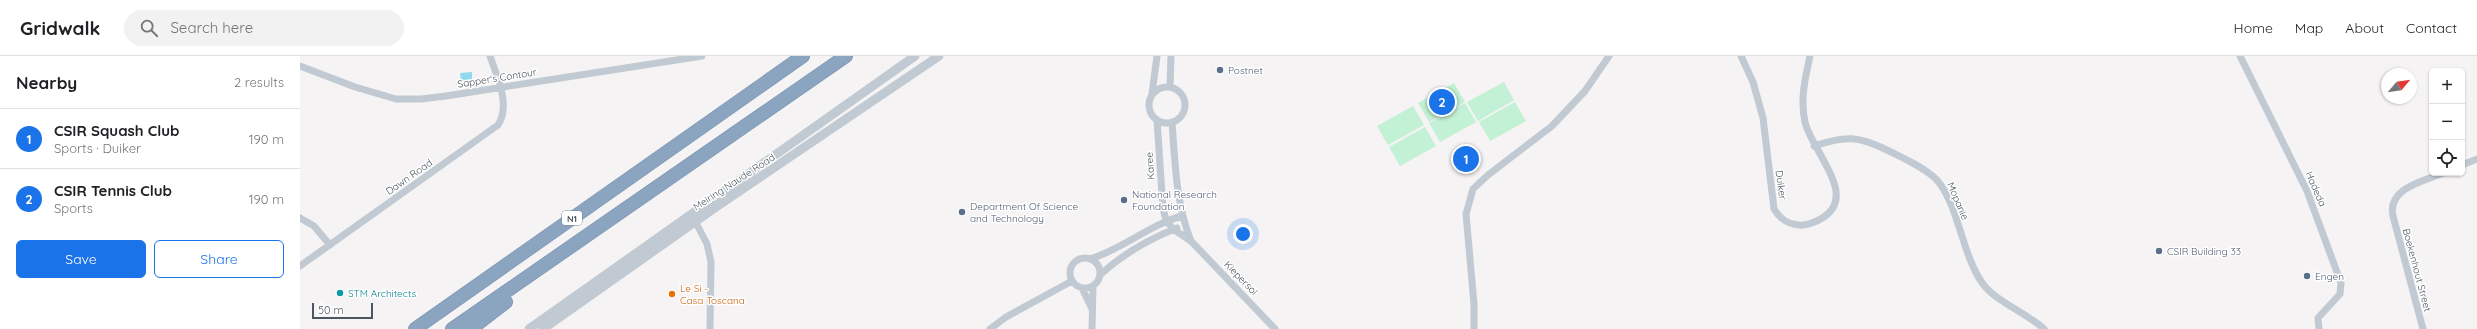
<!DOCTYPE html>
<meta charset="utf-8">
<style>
:root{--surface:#fff;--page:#f2f2f2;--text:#202124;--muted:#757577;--line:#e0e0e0;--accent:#1a73e8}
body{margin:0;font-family:Quicksand,sans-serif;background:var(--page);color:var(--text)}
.controls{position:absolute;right:12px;top:12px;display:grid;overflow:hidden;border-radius:6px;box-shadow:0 1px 3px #0004}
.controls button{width:36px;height:36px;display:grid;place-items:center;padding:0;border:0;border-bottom:1px solid var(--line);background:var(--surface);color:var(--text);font:20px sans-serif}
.compass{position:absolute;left:2081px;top:12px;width:36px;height:36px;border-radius:50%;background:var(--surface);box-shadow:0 1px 3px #0004;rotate:61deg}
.scale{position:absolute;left:12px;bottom:10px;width:61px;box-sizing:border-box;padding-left:4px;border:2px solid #4a5661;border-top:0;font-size:11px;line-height:14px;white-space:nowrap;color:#4a5661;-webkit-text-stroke:3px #fff;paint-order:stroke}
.you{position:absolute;left:943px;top:178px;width:14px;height:14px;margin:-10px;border:3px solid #fff;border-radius:50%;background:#1a73e8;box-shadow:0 0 0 6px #1a73e833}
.badge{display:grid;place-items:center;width:26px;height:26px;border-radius:50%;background:var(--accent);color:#fff;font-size:13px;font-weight:700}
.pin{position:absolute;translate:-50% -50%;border:2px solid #fff;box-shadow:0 1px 4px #0006}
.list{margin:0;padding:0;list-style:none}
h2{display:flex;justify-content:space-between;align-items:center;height:52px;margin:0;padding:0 16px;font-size:17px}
h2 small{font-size:13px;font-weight:400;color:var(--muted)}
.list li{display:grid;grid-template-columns:26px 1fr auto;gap:12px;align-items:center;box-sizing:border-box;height:60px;padding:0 16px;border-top:1px solid var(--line)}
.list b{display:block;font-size:15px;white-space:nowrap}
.list p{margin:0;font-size:13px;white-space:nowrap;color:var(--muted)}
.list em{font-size:13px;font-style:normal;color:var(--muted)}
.actions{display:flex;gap:8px;padding:12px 16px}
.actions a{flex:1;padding:9px 0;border:1px solid var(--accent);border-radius:6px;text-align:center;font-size:14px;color:var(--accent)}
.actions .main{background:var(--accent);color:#fff}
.icon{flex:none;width:22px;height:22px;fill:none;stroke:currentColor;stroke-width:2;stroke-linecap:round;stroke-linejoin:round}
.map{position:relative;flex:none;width:2177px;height:273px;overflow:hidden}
header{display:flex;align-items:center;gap:24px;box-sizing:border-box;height:56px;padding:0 20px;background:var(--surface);border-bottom:1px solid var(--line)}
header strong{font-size:19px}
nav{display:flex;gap:22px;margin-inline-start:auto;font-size:14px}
.search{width:280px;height:36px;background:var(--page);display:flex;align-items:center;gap:10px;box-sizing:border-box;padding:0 14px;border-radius:22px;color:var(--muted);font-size:15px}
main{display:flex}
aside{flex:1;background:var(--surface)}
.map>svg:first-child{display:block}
</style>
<header>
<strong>Gridwalk</strong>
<div class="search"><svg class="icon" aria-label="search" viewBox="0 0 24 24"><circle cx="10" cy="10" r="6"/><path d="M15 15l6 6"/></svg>Search here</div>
<nav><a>Home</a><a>Map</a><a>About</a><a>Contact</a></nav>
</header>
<main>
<aside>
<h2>Nearby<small>2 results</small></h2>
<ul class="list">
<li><span class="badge">1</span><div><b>CSIR Squash Club</b><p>Sports · Duiker</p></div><em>190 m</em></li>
<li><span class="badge">2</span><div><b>CSIR Tennis Club</b><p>Sports</p></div><em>190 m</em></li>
</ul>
<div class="actions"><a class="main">Save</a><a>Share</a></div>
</aside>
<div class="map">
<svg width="2177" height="273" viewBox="0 0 2177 273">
<rect width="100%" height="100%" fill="#f5f3f3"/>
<path fill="#c3f1d5" d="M1204 26 1214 44 1178 65 1167 46Z
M1154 27 1165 46 1129 66 1118 47Z
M1215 46 1226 65 1190 85 1179 66Z
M1165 47 1176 66 1140 86 1129 67Z
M1113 50 1124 69 1088 89 1077 70Z
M1125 71 1136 90 1100 110 1089 91Z"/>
<path fill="#90daee" d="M172 16V24L161 26 160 17Z"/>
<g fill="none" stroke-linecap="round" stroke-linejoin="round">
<g stroke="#7690ad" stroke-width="14">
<path id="motorway" d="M115 273 503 0
M152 273 546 0
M171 273 206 246"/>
</g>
<path stroke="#c1cad2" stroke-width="7" d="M1441 0 1453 26 1463 62 1474 153C1480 163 1487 168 1499 169 1508 170 1516 166 1524 161 1558 138 1511 94 1505 66 1500 44 1505 22 1510 0
M1940 0 2007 135 2041 227 2040 238 2018 262 2019 273
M0 10 55 31 96 43H121L146 40 402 0
M849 49a18 18 0 1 1 36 0a18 18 0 1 1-36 0Z
M870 31 871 0
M852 38 857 0
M857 64 863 153 866 164 873 173 891 185 975 273
M872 66C875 106 876 148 891 185
M1514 90C1546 79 1559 80 1589 95 1605 103 1623 111 1636 123 1658 146 1662 200 1683 228 1694 244 1728 258 1744 273
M2162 109 2177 103
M393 161 407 188 411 206 410 273
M0 162 14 170 30 189
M770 217a15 15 0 1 1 30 0a15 15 0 1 1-30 0Z
M790 203C823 193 849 169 882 160
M0 210 198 69C211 49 197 21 190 0
M801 218C823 198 849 183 877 172
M782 232 792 253
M690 273 706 261 772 225
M792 273 793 230
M1174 273V248L1166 158 1173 133 1188 119 1252 70 1285 35 1309 0
M2123 273 2093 160C2087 132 2124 125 2143 117"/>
<path stroke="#c1cad2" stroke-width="9" d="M229 273 615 0
M243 273 416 151 639 0"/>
<use href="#motorway" stroke="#8ba5c1" stroke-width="13"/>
</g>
<g fill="#5c6f8a" stroke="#fff" stroke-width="1.5">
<circle cx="920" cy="14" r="4"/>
<circle cx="824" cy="144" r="4"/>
<circle cx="662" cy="156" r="4"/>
<circle cx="1859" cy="195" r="4"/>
<circle cx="2007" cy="220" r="4"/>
</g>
<circle fill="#0f9aa8" stroke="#fff" stroke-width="1.5" cx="40" cy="237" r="4"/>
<circle fill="#e8710a" stroke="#fff" stroke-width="1.5" cx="372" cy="238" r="4"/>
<g text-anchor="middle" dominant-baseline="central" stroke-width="3" stroke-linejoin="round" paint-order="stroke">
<rect fill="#fff" stroke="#808990" stroke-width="1" x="262" y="155" width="20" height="14" rx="3"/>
<g font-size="9" font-weight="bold" fill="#4a5661">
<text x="272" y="162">N1</text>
</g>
<g font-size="10" fill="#4e5e75" stroke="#fff" text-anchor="start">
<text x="928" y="14">Postnet</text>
<text x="832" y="138">National Research<tspan x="832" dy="12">Foundation</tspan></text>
<text x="670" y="150">Department Of Science<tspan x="670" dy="12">and Technology</tspan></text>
<text x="1867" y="195">CSIR Building 33</text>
<text x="2015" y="220">Engen</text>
</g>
<g font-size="10" fill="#4a5661" stroke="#fff">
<text transform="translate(197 22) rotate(-9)">Sapper's Contour</text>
<text transform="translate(850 110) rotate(-94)">Karee</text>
<text transform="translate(109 121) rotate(-35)">Dawn Road</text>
<text transform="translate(434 126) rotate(-33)">Meiring Naude Road</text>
<text transform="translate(1481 129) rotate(82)">Duiker</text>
<text transform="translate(2016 133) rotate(67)">Hadeda</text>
<text transform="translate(1658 145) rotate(67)">Mopanie</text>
<text transform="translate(2117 214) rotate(75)">Boekenhout Street</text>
<text transform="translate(941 222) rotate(46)">Kiepersol</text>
</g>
<g font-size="10" fill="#c56008" stroke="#fff" text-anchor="start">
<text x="380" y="232">Le Si -<tspan x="380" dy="12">Casa Toscana</tspan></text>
</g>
<g font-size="10" fill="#0d838f" stroke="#fff" text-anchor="start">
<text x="48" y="237">STM Architects</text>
</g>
</g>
</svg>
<div class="controls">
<button>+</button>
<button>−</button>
<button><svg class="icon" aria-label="locate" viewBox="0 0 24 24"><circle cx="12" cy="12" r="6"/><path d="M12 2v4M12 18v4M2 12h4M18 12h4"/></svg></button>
</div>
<svg class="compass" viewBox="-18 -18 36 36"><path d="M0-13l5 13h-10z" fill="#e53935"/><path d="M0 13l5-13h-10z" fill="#757577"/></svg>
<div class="scale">50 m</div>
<div class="you"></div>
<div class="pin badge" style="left:1166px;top:103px">1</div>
<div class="pin badge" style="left:1142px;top:46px">2</div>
</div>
</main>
